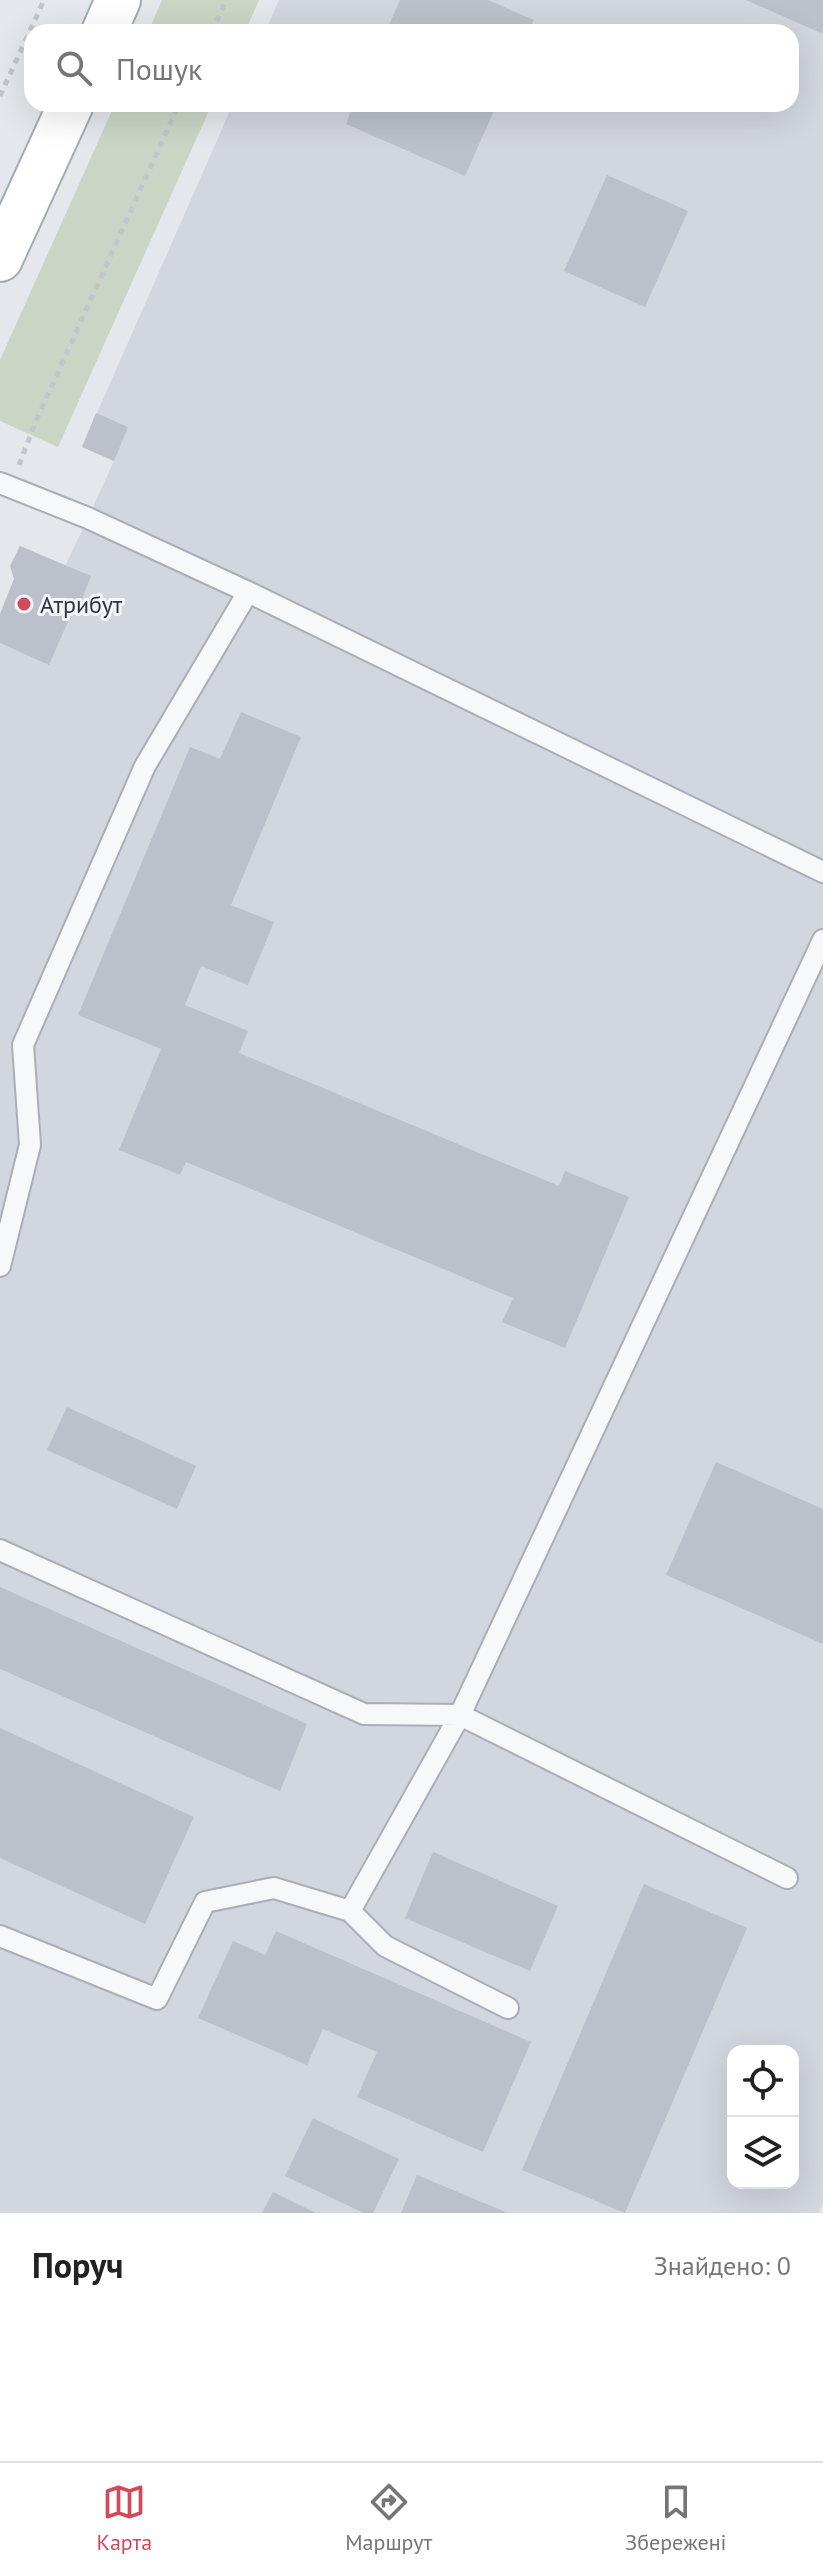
<!DOCTYPE html>
<html lang="uk">
<meta charset="utf-8">
<style>
:root{--surface:#fff;--page:#f6f6f6;--text:#222;--muted:#767676;--line:#e0e0e0;--accent:#d1495b}
body{margin:0;font-family:"PT Sans",sans-serif;background:var(--page);color:var(--text)}
.controls{position:absolute;right:24px;bottom:24px;display:grid;overflow:hidden;border-radius:16px;box-shadow:0 8px 32px #0002}
.controls button{width:72px;height:72px;display:grid;place-items:center;padding:0;border:0;border-bottom:2px solid var(--line);background:var(--surface);color:var(--text);font:40px sans-serif}
.list{margin:0;padding:0;list-style:none}
h2{display:flex;justify-content:space-between;align-items:center;height:104px;margin:0;padding:0 32px;font-size:34px}
h2 small{font-size:26px;font-weight:400;color:var(--muted)}
.icon{flex:none;width:44px;height:44px;fill:none;stroke:currentColor;stroke-width:2;stroke-linecap:round;stroke-linejoin:round}
.map{position:relative;flex:none;width:823px;height:2213px;overflow:hidden}
.search{position:absolute;background:var(--surface);box-shadow:0 8px 32px #0002;left:24px;right:24px;top:24px;height:88px;display:flex;align-items:center;gap:20px;box-sizing:border-box;padding:0 28px;border-radius:24px;color:var(--muted);font-size:30px}
.sheet{height:248px;background:var(--surface)}
nav{display:flex;justify-content:space-around;align-items:center;box-sizing:border-box;height:112px;border-top:2px solid var(--line);background:var(--surface);font-size:22px;color:var(--muted)}
nav a{display:grid;justify-items:center;gap:4px}
nav .on{color:var(--accent)}
.map>svg:first-child{display:block}
</style>
<div class="map">
<svg width="823" height="2213" viewBox="0 0 823 2213">
<rect width="100%" height="100%" fill="#e4e7ec"/>
<path fill="#d2d6de" fill-rule="evenodd" d="M279 0H823V2202L819 2213H0V614L14 579 10 566 20 546 65 566 88 518 114 461 82 447 233 104H791V32H265ZM733 2051H793V2183H733Z"/>
<path fill="#c9d6c5" d="M162 0H259L245 32H148Z
M115 104H212L58 447 0 421V360Z"/>
<path fill="#bbc0ca" d="M400 0H488L534 20 528 32H386Z
M746 0H823V34Z
M354 104H497L465 176 346 124Z
M607 175 688 211 645 307 564 271Z
M96 413 128 427 114 461 82 447Z
M20 546 91 576 80 604 76 603 49 665 0 643V614L14 579 10 566Z
M241 712 301 737 231 905 274 922 248 985 201 966 185 1005 248 1031 239 1053 559 1186 565 1171 629 1197 565 1348 502 1322 513 1298 186 1162 180 1175 119 1150 161 1049 78 1015 190 747 220 759Z
M67 1407 196 1466 177 1509 47 1450Z
M716 1462 823 1509V1644L666 1575Z
M0 1587 307 1724 280 1791 0 1669Z
M0 1728 194 1817 145 1924 0 1858Z
M433 1852 558 1906 530 1971 405 1918Z
M644 1884 747 1928 625 2213 522 2170Z
M276 1931 531 2042 483 2152 357 2097 377 2052 323 2029 307 2065 198 2018 233 1941 265 1955Z
M313 2118 399 2159 373 2213H364L285 2176Z
M417 2175 508 2213H401Z
M273 2192 316 2213H262Z"/>
<g fill="none" stroke-linecap="round" stroke-linejoin="round">
<g stroke="#a9aeb7" stroke-width="24">
<path id="service" d="M0 483 88 518 248 592 823 872
M0 1266 30 1145 23 1045 145 766 248 592
M0 1550 364 1714 460 1715 787 1878
M350 1911 460 1715 823 940
M0 1936 157 1999 205 1902 274 1888 350 1911 385 1946 508 2008"/>
</g>
<g stroke="#a3abb8" stroke-width="48">
<path id="primary" d="M104 32 118 0
M0 259 71 104"/>
</g>
<path stroke="#c2c5cb" stroke-width="5" stroke-dasharray="6 6" stroke-linecap="butt" d="M212 32 226 0
M0 96 44 0
M19 465 36 421 179 104"/>
<use href="#service" stroke="#f7f8fa" stroke-width="20"/>
<use href="#primary" stroke="#fff" stroke-width="44"/>
</g>
<circle fill="#d1495b" stroke="#f4f6f9" stroke-width="3" cx="24" cy="604" r="8"/>
<g text-anchor="middle" dominant-baseline="central" stroke-width="6" stroke-linejoin="round" paint-order="stroke">
<g font-size="24" fill="#2b3445" stroke="#f4f6f9" text-anchor="start">
<text x="40" y="604">Атрибут</text>
</g>
</g>
</svg>
<div class="controls">
<button><svg class="icon" aria-label="locate" viewBox="0 0 24 24"><circle cx="12" cy="12" r="6"/><path d="M12 2v4M12 18v4M2 12h4M18 12h4"/></svg></button>
<button><svg class="icon" aria-label="layers" viewBox="0 0 24 24"><path d="M12 4l9 5-9 5-9-5zM3 14l9 5 9-5"/></svg></button>
</div>
<div class="search"><svg class="icon" aria-label="search" viewBox="0 0 24 24"><circle cx="10" cy="10" r="6"/><path d="M15 15l6 6"/></svg>Пошук</div>
</div>
<section class="sheet">
<h2>Поруч<small>Знайдено: 0</small></h2>
<ul class="list">
</ul>
</section>
<nav>
<a class="on"><svg class="icon" aria-label="map" viewBox="0 0 24 24"><path d="M3 6l6-2 6 2 6-2v14l-6 2-6-2-6 2zM9 4v14M15 6v14"/></svg>Карта</a>
<a><svg class="icon" aria-label="directions" viewBox="0 0 24 24"><path d="M12 3l9 9-9 9-9-9zM9 14v-3h6M13 9l2 2-2 2"/></svg>Маршрут</a>
<a><svg class="icon" aria-label="saved" viewBox="0 0 24 24"><path d="M7 4h10v16l-5-4-5 4z"/></svg>Збережені</a>
</nav>
